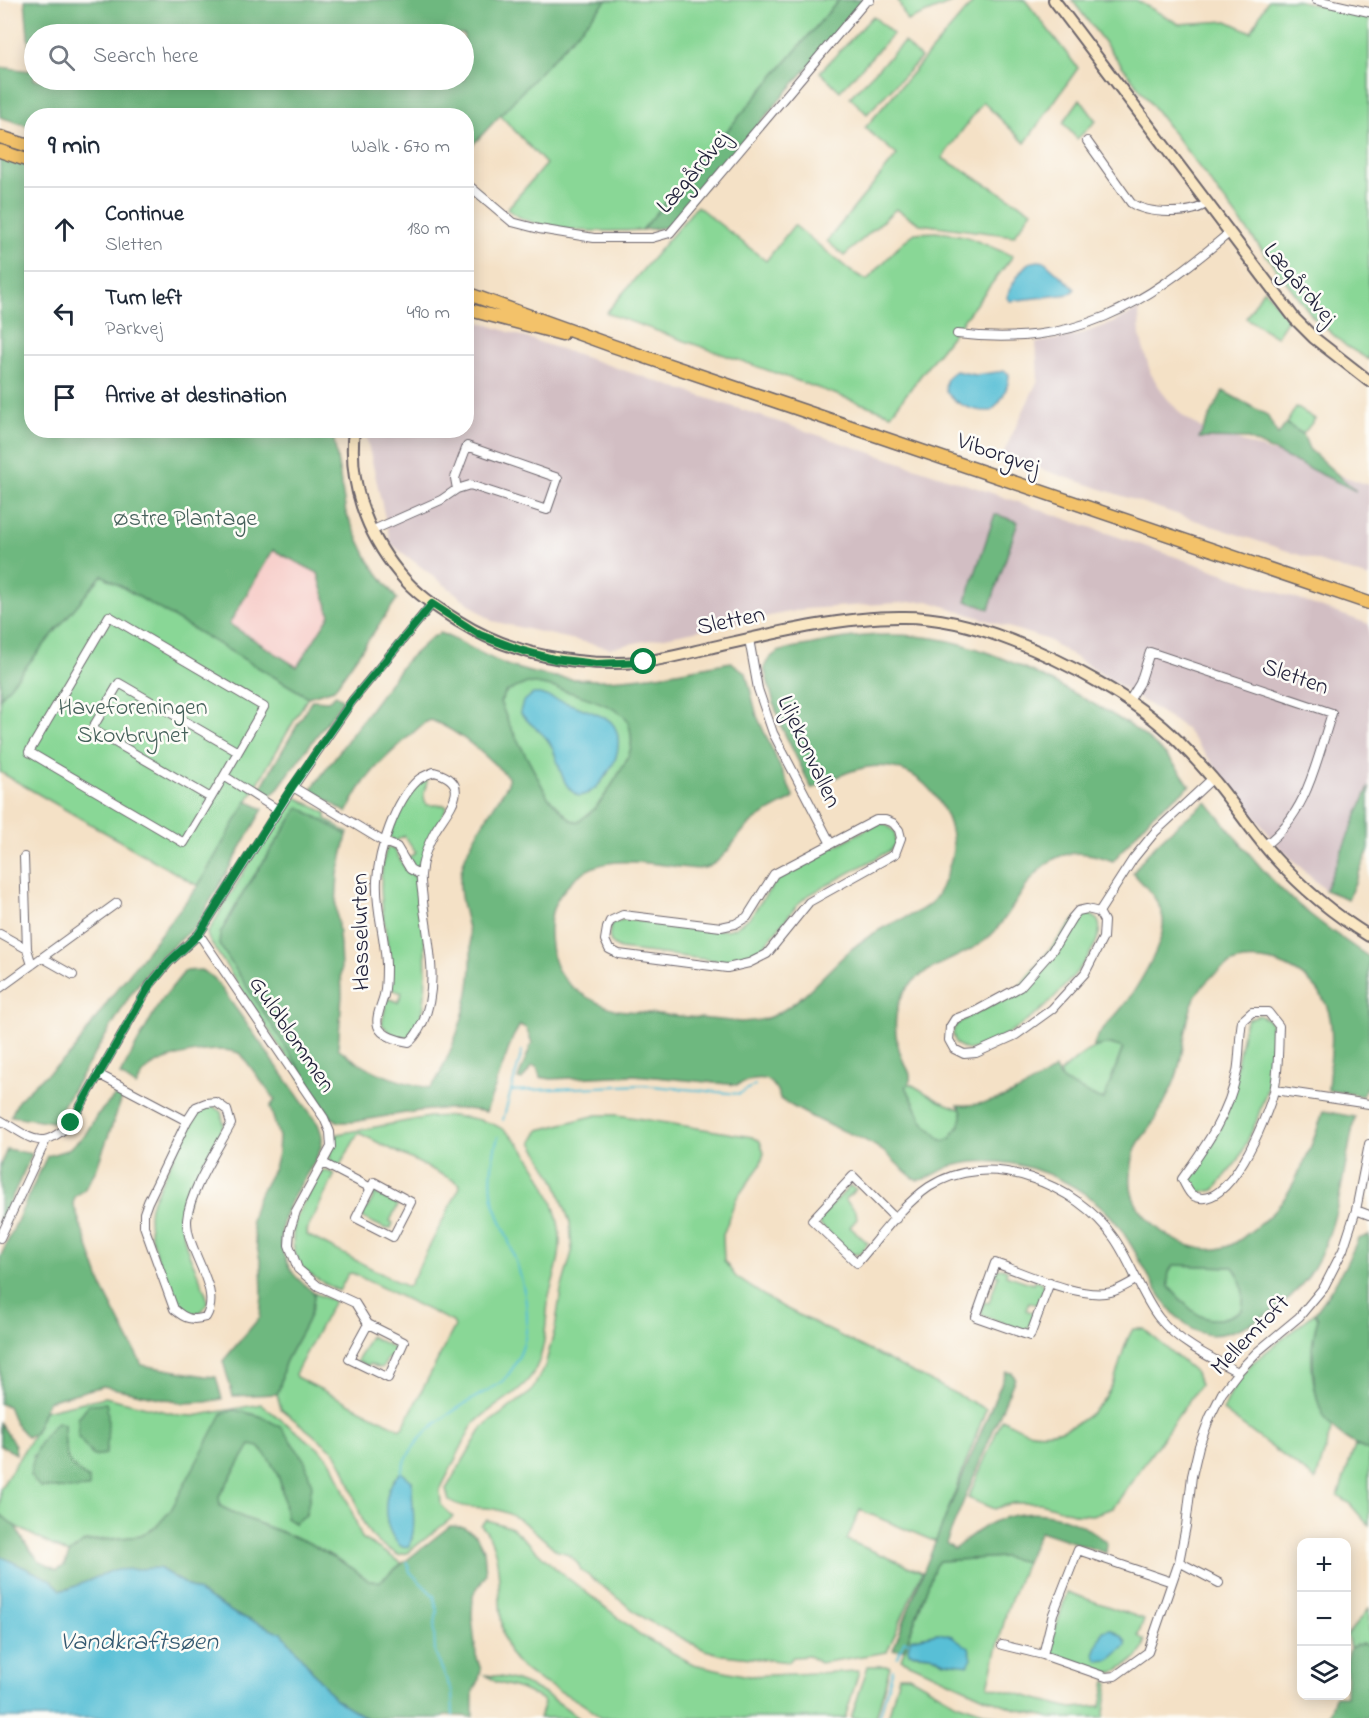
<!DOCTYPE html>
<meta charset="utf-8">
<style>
:root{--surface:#fff;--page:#f2f2f3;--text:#1f2937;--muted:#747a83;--line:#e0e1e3}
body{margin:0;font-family:"Indie Flower",sans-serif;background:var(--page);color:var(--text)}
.controls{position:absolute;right:18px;bottom:18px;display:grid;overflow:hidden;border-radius:12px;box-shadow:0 3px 15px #0003}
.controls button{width:54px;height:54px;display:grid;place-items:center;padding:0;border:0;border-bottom:2px solid var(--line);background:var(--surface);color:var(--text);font:30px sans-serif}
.stop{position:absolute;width:18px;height:18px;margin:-14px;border:4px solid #0b8043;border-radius:50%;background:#fff}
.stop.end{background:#0b8043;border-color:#fff;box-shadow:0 2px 6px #0008}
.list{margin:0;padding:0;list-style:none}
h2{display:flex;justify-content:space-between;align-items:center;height:78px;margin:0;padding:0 24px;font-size:26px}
h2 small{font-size:20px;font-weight:400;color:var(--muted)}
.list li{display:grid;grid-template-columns:39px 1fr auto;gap:18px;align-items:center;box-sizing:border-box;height:84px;padding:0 24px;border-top:2px solid var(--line)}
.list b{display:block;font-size:22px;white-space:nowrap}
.list p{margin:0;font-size:20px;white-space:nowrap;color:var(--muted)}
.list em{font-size:20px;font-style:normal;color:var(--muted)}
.icon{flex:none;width:33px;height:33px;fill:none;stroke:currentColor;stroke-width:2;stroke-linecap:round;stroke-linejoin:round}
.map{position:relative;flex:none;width:1369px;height:1718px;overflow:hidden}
.search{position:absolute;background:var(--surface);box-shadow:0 3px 15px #0003;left:24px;top:24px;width:450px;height:66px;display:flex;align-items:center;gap:15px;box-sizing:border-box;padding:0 21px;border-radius:33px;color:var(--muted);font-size:22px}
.panel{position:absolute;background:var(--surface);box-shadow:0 3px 15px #0003;left:24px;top:108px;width:450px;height:330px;border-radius:24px}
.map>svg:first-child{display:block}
</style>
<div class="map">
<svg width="1369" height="1718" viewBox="0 0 1369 1718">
<rect width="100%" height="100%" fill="#fdfcf7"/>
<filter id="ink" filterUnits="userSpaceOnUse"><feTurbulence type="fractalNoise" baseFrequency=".0167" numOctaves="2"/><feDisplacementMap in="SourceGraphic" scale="12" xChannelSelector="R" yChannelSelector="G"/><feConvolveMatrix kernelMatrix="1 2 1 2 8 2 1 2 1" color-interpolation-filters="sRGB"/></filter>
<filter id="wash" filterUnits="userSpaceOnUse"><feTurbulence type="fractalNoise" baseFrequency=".008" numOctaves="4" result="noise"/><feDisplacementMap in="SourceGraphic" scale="24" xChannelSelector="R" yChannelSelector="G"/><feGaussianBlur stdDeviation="1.35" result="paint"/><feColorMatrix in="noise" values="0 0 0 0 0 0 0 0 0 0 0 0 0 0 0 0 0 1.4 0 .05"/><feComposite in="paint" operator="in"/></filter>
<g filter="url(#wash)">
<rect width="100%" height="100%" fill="#f4e1c6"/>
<path fill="#f7d0cc" d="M273 550 318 573 330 615 297 668 229 625Z"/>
<path fill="#d2bec3" d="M1139 309 1140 337 1151 374 1165 396 1183 416 1201 428 1369 485V578L1002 456 1038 380 1036 343 1078 335 1112 323Z
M467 318 989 492 1369 624V789L1326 891 1279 847 1184 727 1048 640 928 601 805 609 610 648 492 621 391 544 365 431 466 430Z"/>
<path fill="#89d796" stroke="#567c68" stroke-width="1.5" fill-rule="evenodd" d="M607 0H839L642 230C603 232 538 235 507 209L546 164 500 115Z
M898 0H958L907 21Z
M975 0H1025L1078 68 1025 143 983 102 942 158 1032 211 1014 236 920 224 896 209 844 256 827 241 897 155 865 128Z
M1072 0H1136L1179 24 1227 21 1251 32 1268 0H1295L1369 16V360L1346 346 1313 317Z
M873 16 893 34 840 91 820 72Z
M904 42 921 58 867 114 850 97Z
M1080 99 1096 121 1077 139 1063 123Z
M697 206 766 261 794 225 852 272 867 280 903 242 915 233 939 232 965 236 1013 256 891 414 606 313Z
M1264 289 1288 319 1276 337 1246 318Z
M1296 407 1315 419 1303 434 1286 424Z
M102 575 308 697 198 886 0 772V698Z
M527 683C546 684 616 703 626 719 631 726 633 742 630 751 626 764 603 801 593 810 588 814 583 818 578 822L571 820 548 797 509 724 500 702 506 692ZM610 721 615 728 617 738 607 775 589 793 547 739Z
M428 777C427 787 420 795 427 805H444L447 807 418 869 416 870 408 858 416 853 404 836 398 839 396 843 389 836C398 815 407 789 428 777Z
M294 796 326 813V819L348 833 347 835 299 807 245 890 220 934 331 1117 328 1119 209 940 207 934 272 824 290 797Z
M878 823 885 824 895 832V844L891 850 807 896 798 904 761 950C750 957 741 960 728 962L620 949C607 943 608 935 612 923L625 919 703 929 726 930 734 928 750 917 780 875Z
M387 847 394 849C398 855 400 860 404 866 408 872 416 875 418 883 423 904 438 1038 405 1038 395 1038 387 1031 382 1024L387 998 398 1002 402 993 389 988C393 940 371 894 387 847Z
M1085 913C1133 923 1049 1004 1034 1016 1015 1030 991 1046 967 1050L956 1044 953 1033 955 1026 968 1017 1013 994 1075 919Z
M1259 1015 1269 1020 1273 1026 1271 1071 1268 1086 1256 1122 1239 1159 1214 1190 1199 1193 1194 1190 1189 1184V1176L1211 1145 1226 1116 1245 1024 1248 1019Z
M1110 1044 1123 1047 1104 1099H1099L1063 1081 1060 1073C1078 1058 1086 1047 1110 1044Z
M909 1083 939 1101 962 1110 963 1118 950 1139 942 1141 923 1122 906 1086Z
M211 1105 221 1112 224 1125C208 1158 175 1204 185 1242 190 1261 202 1279 207 1298V1304L201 1312 190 1315 179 1309C167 1278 144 1240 150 1206L194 1115 199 1109Z
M597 1115H618L752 1137 760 1141 764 1153 760 1166 736 1199 723 1235 724 1261 736 1277 775 1303 986 1409 936 1542 860 1510 847 1540 922 1572 887 1652 820 1663 809 1656 793 1657 789 1662 723 1655 705 1650 645 1619 581 1570C578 1561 566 1551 557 1551 538 1534 519 1514 494 1509 477 1506 464 1510 449 1500L446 1489 483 1427 531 1392 545 1366 555 1329 561 1290 572 1252 570 1223 556 1183 532 1142 539 1130Z
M451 1116C469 1117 489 1120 504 1130 531 1149 559 1205 560 1238 561 1259 554 1276 549 1296 545 1320 547 1345 536 1368 522 1396 492 1403 472 1426L440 1490 441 1505 453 1517 407 1553 398 1555 379 1543 370 1534 363 1522 344 1468 335 1452 281 1409 277 1394C282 1385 281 1373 285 1363 295 1340 314 1319 314 1293L334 1301 295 1374 296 1377 400 1429 403 1427 455 1326 453 1322 352 1273 348 1274 339 1291C327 1285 314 1279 304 1269 299 1265 297 1259 295 1253 286 1222 307 1198 321 1172L324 1170 335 1174 306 1232 307 1235 407 1287 409 1286 460 1187 459 1183 361 1134H358L339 1167 331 1163C328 1154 330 1139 338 1134L429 1117ZM394 1479 412 1481V1539L387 1523V1498Z
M850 1186 856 1189 845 1200 856 1211 857 1219 850 1227 868 1243 859 1254H851L820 1225 819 1219Z
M378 1189 376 1194 398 1205 390 1221 393 1223 391 1228 386 1229 363 1218 362 1213 364 1208 367 1209 374 1196 371 1194 374 1190Z
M1174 1265 1233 1267C1242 1278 1245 1297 1242 1310 1206 1332 1194 1313 1169 1287L1168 1274Z
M1002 1268 1007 1270 1006 1275 1033 1284 1035 1280 1041 1282 1044 1288 1037 1305 1029 1302 1026 1310 1034 1313 1029 1327 1023 1330 983 1316 981 1311 984 1302 989 1303 998 1276 994 1274 995 1271Z
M1315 1313 1318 1319C1307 1351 1310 1400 1332 1427L1316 1480 1223 1411 1235 1384 1252 1363Z
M1133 1329H1144L1196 1373 1200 1385 1113 1508 1092 1515 1077 1514 1040 1503H1013L994 1509 968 1498 1002 1419C1010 1423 1019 1429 1027 1431 1067 1440 1101 1413 1115 1378 1121 1362 1123 1344 1133 1329Z
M370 1336 396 1349 391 1359 388 1358 383 1367 379 1368 370 1364 368 1366 357 1361Z
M105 1397 179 1415 194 1416 261 1404 323 1452 334 1466 362 1538 402 1563 379 1582 369 1581 352 1568 307 1542 242 1517 220 1506 219 1496 250 1445 259 1446C281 1472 282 1485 286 1518L294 1523 260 1416 234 1410 222 1415 171 1510 156 1527 141 1536 86 1541 69 1554 15 1526 0 1514V1489L34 1434 44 1411ZM64 1424C65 1452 63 1464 89 1479L33 1456Z
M1355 1445 1369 1451V1526L1349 1503 1338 1496Z
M487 1520 512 1528 555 1568 642 1636 693 1664 748 1676 859 1671 845 1718H600C574 1691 532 1686 510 1654 507 1649 506 1642 504 1637 495 1602 507 1552 481 1525Z
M1004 1557 1026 1562 1007 1610 988 1686 1071 1708 1101 1706 1106 1681 1109 1683 1103 1718H1051L1013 1708 984 1697 901 1659 935 1566 939 1561ZM938 1633 945 1662 931 1655 914 1654 908 1648 911 1639Z
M1067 1592 1144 1619 1138 1636 1144 1640C1148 1657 1123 1666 1111 1674L1053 1654 1049 1651 1050 1646Z
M1369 1608V1648C1362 1643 1357 1644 1350 1648L1347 1635Z
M868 1666H890L876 1718H851Z
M486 1675C524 1678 550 1695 579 1718H539L544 1703 542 1699 520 1689 496 1682Z
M899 1676H909L956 1703 1001 1718H888Z"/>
<path fill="#6eb87f" stroke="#486d5d" stroke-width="1.5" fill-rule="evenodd" d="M25 0H607L467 151 466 116H32L31 127 0 117V67L31 71ZM34 34H464V80H34Z
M839 0H866L670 227 642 230Z
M0 157 31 166 32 430H319L334 440 346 513 369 561 397 599 334 689 308 697 102 575 0 698ZM273 550 318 573 330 615 297 667 229 624Z
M1223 391 1267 415 1278 435 1286 424 1303 434 1309 449 1356 491 1248 439 1199 438Z
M995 514 1018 522 989 609 966 601Z
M440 633C465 643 486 658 512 667 590 692 653 676 731 662L746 673 757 716 794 798C778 807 757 816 744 830 733 842 725 858 710 866 700 871 690 868 679 867 642 862 600 853 571 882 563 891 555 900 552 912 548 928 550 956 558 970 569 990 596 1003 617 1010L741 1022C756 1021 767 1020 780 1012 805 998 824 974 845 955 855 945 869 936 881 929 898 918 924 914 936 897 943 886 954 857 953 845 951 810 926 772 889 767 861 763 836 777 812 789L780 724 764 668C771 647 795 648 813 644 857 634 905 632 949 641 989 650 1026 668 1062 687 1110 712 1161 738 1190 786L1151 816 1113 861C1095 854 1074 849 1056 858 1024 875 1014 915 988 938 961 961 915 965 900 1000 893 1019 895 1040 902 1058 904 1064 909 1069 910 1075 911 1080 909 1084 906 1087L923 1122 943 1141 950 1139C957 1128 968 1117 958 1105 994 1107 1026 1089 1055 1069L1063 1081 1099 1099H1104L1123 1048 1110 1044 1093 1047C1097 1032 1110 1022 1120 1010 1135 992 1166 943 1163 919 1161 901 1145 886 1133 873 1152 844 1179 823 1207 802 1232 832 1256 865 1285 893 1311 917 1339 937 1369 957V1080L1363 1096 1328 1090C1329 1066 1335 1037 1329 1013 1319 977 1279 956 1243 960 1228 962 1212 975 1202 987 1184 1007 1186 1050 1176 1077 1170 1094 1160 1111 1151 1126 1146 1133 1139 1140 1136 1148 1132 1157 1132 1166 1131 1175 1129 1198 1138 1210 1155 1226 1171 1241 1203 1255 1226 1247 1237 1244 1246 1235 1256 1227 1265 1220 1275 1211 1282 1202 1300 1175 1314 1142 1323 1111L1355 1117C1336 1203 1337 1289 1241 1328 1214 1339 1198 1338 1176 1316 1152 1290 1141 1257 1120 1228 1107 1209 1086 1193 1065 1182 1030 1164 991 1156 952 1166 941 1169 929 1180 918 1180 913 1181 891 1157 884 1152 870 1141 853 1135 836 1128 816 1120 798 1110 780 1099 773 1074 757 1075 737 1085L634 1075 551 1079 540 1077 537 1067 532 1066 522 1080 518 1079 532 1043 526 1028 520 1025 513 1037 486 1112C441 1103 397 1115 352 1122H339L331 1117 219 944 220 934 245 890 299 807 347 835 338 874 336 905 340 945 342 995 338 1048C364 1070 396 1082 430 1088 437 1082 440 1073 444 1065 461 1029 473 989 471 949 470 924 456 897 461 872 467 841 492 811 508 784V777C485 755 461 732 431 720L424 723C393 751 363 773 347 813L313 791V787L405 662 431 638ZM527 683C546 684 616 703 626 719 631 726 633 742 630 751 626 764 603 801 593 810 589 814 583 818 578 822L571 820 548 797 509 724 500 702 506 692ZM1175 1265 1233 1267C1242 1278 1245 1297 1242 1310 1207 1332 1193 1312 1169 1287 1168 1278 1167 1270 1175 1265Z
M336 695 343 700 276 791 269 796 263 794 260 789 312 700 328 701Z
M1369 787V849L1348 899 1325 890Z
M247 801 263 809 196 926 154 963 131 994 53 1122 11 1116 18 1101 36 1083 71 1054 111 997 198 886Z
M201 970 214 978 318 1124C320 1129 322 1134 322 1138 323 1147 317 1156 313 1164 293 1197 266 1232 291 1270 296 1279 306 1286 314 1293 314 1319 295 1340 285 1363 281 1373 282 1385 277 1394L233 1396 223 1361 260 1317 262 1294 261 1264 251 1221 257 1199 274 1168 278 1153 279 1137 270 1107 275 1100 241 1054C221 1044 163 1055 147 1070 142 1074 139 1081 136 1086L120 1075 160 1002 185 971Z
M116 1095 122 1098 96 1170 84 1190 75 1197 73 1203 103 1289 142 1365 205 1376 216 1377 222 1399 206 1402 183 1403 103 1386 48 1401 34 1434 27 1437 15 1423 8 1406 0 1404V1258L47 1156 67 1150 85 1135 97 1115Z
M7 1149 32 1154 0 1223V1166Z
M1369 1235V1451C1353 1444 1334 1433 1325 1418 1311 1395 1310 1343 1318 1319L1315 1313C1333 1290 1346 1266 1358 1239Z
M1006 1372 1012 1373 1015 1378 946 1543 954 1549C966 1540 979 1528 993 1522 1033 1504 1074 1515 1107 1543L1106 1553 1040 1531 1026 1562 1003 1557 939 1561 935 1566 904 1649 893 1650C928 1556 968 1464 1006 1372Z
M106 1403C110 1414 107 1441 106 1454L93 1456 78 1437V1418L89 1404Z
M234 1410 260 1416 281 1427 305 1461 312 1486 306 1515 294 1523 286 1518C282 1485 282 1473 259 1447L250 1445 219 1496 220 1506 242 1517 307 1542 352 1568 369 1581 379 1582 450 1526 463 1527 476 1535 484 1550 486 1574 473 1595 472 1616 476 1655 481 1670 478 1683 473 1691V1717L445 1715 441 1718H366L335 1699 282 1633 235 1614 159 1568 61 1590 51 1580 0 1556V1514L15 1526 27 1546 39 1561 57 1570 64 1566 69 1554 84 1542 141 1536 156 1527 171 1510 222 1414Z
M57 1422 64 1424C65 1452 62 1464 89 1479V1488L72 1489 40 1487 30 1476C34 1451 39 1440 57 1422Z
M0 1423 15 1445 16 1454 0 1445Z
M1364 1644 1369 1648V1718H1328L1335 1696H1346L1347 1660 1350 1648 1356 1645Z"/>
<path fill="#58bfd6" stroke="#3d7088" stroke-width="1.5" d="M1039 261 1045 262 1075 289 1070 294 1010 301 1007 298C1008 290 1022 267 1029 263 1031 262 1038 261 1039 261Z
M956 371 975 375 1005 371 1009 374C1009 387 1001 403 991 411 975 412 955 405 946 391 944 382 947 375 956 371Z
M533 694H540C554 699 601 713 610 721 623 733 619 756 610 769 603 781 592 794 579 796 557 785 561 756 547 739 539 729 527 723 520 712L523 702Z
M401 1472 412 1481C411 1501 418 1527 409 1546L402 1547C381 1531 380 1489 401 1472Z
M0 1556 51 1580 61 1590 69 1589 113 1570 159 1568 235 1614 282 1633 335 1699 366 1718H0Z
M1110 1629 1122 1636 1126 1642V1646L1109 1660 1098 1661 1094 1654 1103 1631Z
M938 1633 952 1636 969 1648 972 1658 968 1665 945 1662 931 1655 909 1653 908 1648 911 1639Z"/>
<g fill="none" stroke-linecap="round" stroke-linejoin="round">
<path stroke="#58bfd6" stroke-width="2" d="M511 1091 641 1085 739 1094 755 1085
M503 1120 522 1051
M401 1472C415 1426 465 1405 503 1381 543 1336 525 1284 506 1234 502 1223 496 1211 493 1200 489 1178 492 1157 498 1137
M407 1562 410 1572 434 1596 437 1611 434 1631 435 1653 452 1692 453 1716
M897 1657 904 1641 909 1642
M879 1718 893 1669"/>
</g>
</g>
<g filter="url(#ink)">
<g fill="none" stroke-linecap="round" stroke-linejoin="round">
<g stroke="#6c656c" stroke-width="10">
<path id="street" d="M1316 0 1369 12
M1087 141 1131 203C1147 214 1191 216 1207 203
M466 183 512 222 539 229 594 238H652L670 233 866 1 870 0
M957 334C1076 348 1142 307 1229 233
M371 531 441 500 457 489 470 485 547 510 558 478 467 446 455 478 457 489
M749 639 758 689 773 733 831 844
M1129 701 1140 683 1150 652 1332 713C1316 761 1308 813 1265 845
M434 772C475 783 448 809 435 831 428 844 422 860 421 875 420 883 423 893 423 902 428 941 440 987 422 1024 418 1031 416 1037 409 1042 400 1041 381 1036 378 1026 375 1017 382 1004 384 995 386 986 386 976 386 967 386 939 375 908 377 880 379 850 395 801 418 780 422 776 429 774 434 772Z
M224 776 184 843 29 752 109 616 264 707 224 776 278 810
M293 787 384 842 397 847 410 869 421 875
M211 798 92 729 119 683 238 752
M876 820H885L893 823 899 830 901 838 895 854 809 902 767 954 749 963 727 968 619 954 609 949 605 940 607 928 610 921 623 915 721 927 735 924 747 917 774 874Z
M24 857 27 949 32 965
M1087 909 1099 912 1104 921 1103 938 1085 973 1052 1009 1016 1035 976 1053 964 1054 954 1049 949 1040 950 1027 955 1019 976 1011 1020 987 1052 951 1072 918 1078 911Z
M1099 912 1133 859 1155 832 1213 778
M0 934 27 949
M199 934 324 1118 330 1132 331 1147 296 1211 290 1230 289 1245 298 1269 318 1286 355 1303 368 1324 349 1359 388 1378 404 1342 368 1324
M43 958 73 975
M0 988 117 903
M1252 1012H1268L1279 1026C1278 1047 1279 1071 1274 1091 1267 1116 1228 1217 1192 1195 1188 1192 1185 1184 1182 1179 1206 1146 1229 1113 1237 1072 1240 1056 1239 1038 1242 1021Z
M98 1074 187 1121 196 1107 206 1103 216 1102 227 1110 231 1124C217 1150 189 1192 187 1220 186 1252 223 1289 206 1317 192 1321 185 1319 174 1309L144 1226V1213L148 1202 187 1121
M1275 1090 1369 1104
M0 1120C32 1138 40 1153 71 1123L150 985 169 962 199 934 293 787 352 701 432 604
M323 1163 371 1188 356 1218 393 1237 411 1202 374 1182 371 1188
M1356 1210 1369 1215
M896 1219 853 1176 812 1220 857 1263C879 1238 901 1206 929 1187 988 1148 1077 1184 1114 1238 1131 1262 1141 1295 1159 1318 1178 1342 1211 1358 1238 1372
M0 1238 45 1142
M1050 1282 1030 1336 976 1317 995 1263C1025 1273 1080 1300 1111 1292 1119 1290 1128 1284 1136 1280
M1179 1562 1219 1583
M1002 1645 1043 1655 1053 1614 1078 1550 1172 1582
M1043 1655 1106 1677 1115 1676 1148 1652 1179 1562 1186 1526 1192 1476 1199 1446 1210 1417 1222 1393 1238 1372 1257 1352 1299 1317 1324 1287 1343 1250 1356 1210 1369 1144"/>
</g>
<g stroke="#6c656c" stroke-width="14">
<path id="secondary" d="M1054 0 1295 319 1314 338 1369 381
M354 430C348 482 366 533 399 573 415 593 436 607 458 621 512 655 577 667 641 662 663 660 687 653 709 648 770 634 843 616 904 617 939 617 977 627 1010 640 1065 661 1137 699 1178 741 1190 753 1202 766 1213 779 1235 805 1253 834 1276 859 1303 889 1335 915 1369 936"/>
</g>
<g stroke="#6c656c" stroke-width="15">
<path id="primary" d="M0 137 32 147
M0 151 32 162
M466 293 613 346 1369 603
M466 309 562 334"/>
</g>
<use href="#street" stroke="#fff" stroke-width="8"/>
<use href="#secondary" stroke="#fae7c3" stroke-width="10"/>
<use href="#primary" stroke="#f3c26a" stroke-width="12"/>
</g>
</g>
<g fill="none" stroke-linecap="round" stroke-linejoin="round" filter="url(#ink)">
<path stroke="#0b8043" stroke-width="8" d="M71 1123 150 985 169 962 199 934 292 787 352 701 432 604 480 635 520 650 554 659 596 664 644 662"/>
</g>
<g text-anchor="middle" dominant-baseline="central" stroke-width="5" stroke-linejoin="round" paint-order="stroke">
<g font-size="24" fill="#22223b" stroke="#fdfcf7">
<text transform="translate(694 173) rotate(-50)">Lægårdvej</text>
<text transform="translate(1299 285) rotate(50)">Lægårdvej</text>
<text transform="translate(998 455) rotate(19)">Viborgvej</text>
<text transform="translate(731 622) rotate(-12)">Sletten</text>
<text transform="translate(1295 678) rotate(19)">Sletten</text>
<text transform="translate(808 752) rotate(65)">Liljekonvallen</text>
<text transform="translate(362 932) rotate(-91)">Hasselurten</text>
<text transform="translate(291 1035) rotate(56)">Guldblommen</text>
<text transform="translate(1251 1336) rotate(-46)">Mellemtoft</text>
</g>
<g font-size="24" fill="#46615b" stroke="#fdfcf7">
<text x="185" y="519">Østre Plantage</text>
<text x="133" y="708">Haveforeningen<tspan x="133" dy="28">Skovbrynet</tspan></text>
</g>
<g font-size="26" font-style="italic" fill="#355971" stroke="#fdfcf7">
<text x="139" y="1643">Vandkraftsøen</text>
</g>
</g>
</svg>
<div class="controls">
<button>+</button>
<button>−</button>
<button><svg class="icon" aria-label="layers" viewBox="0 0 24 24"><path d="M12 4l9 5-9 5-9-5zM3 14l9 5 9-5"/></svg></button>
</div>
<div class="stop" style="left:644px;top:662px"></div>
<div class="stop end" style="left:71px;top:1123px"></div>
<div class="search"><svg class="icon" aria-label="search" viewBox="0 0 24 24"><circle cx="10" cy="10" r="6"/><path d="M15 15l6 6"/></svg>Search here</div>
<section class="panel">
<h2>9 min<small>Walk · 670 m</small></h2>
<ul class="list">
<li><svg class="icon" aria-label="ahead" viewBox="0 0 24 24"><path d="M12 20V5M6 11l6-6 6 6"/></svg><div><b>Continue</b><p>Sletten</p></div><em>180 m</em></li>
<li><svg class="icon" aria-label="left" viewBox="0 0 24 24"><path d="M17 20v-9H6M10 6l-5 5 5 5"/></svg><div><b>Turn left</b><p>Parkvej</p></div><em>490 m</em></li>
<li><svg class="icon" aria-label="arrive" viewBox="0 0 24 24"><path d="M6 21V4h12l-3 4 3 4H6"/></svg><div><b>Arrive at destination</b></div></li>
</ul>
</section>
</div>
